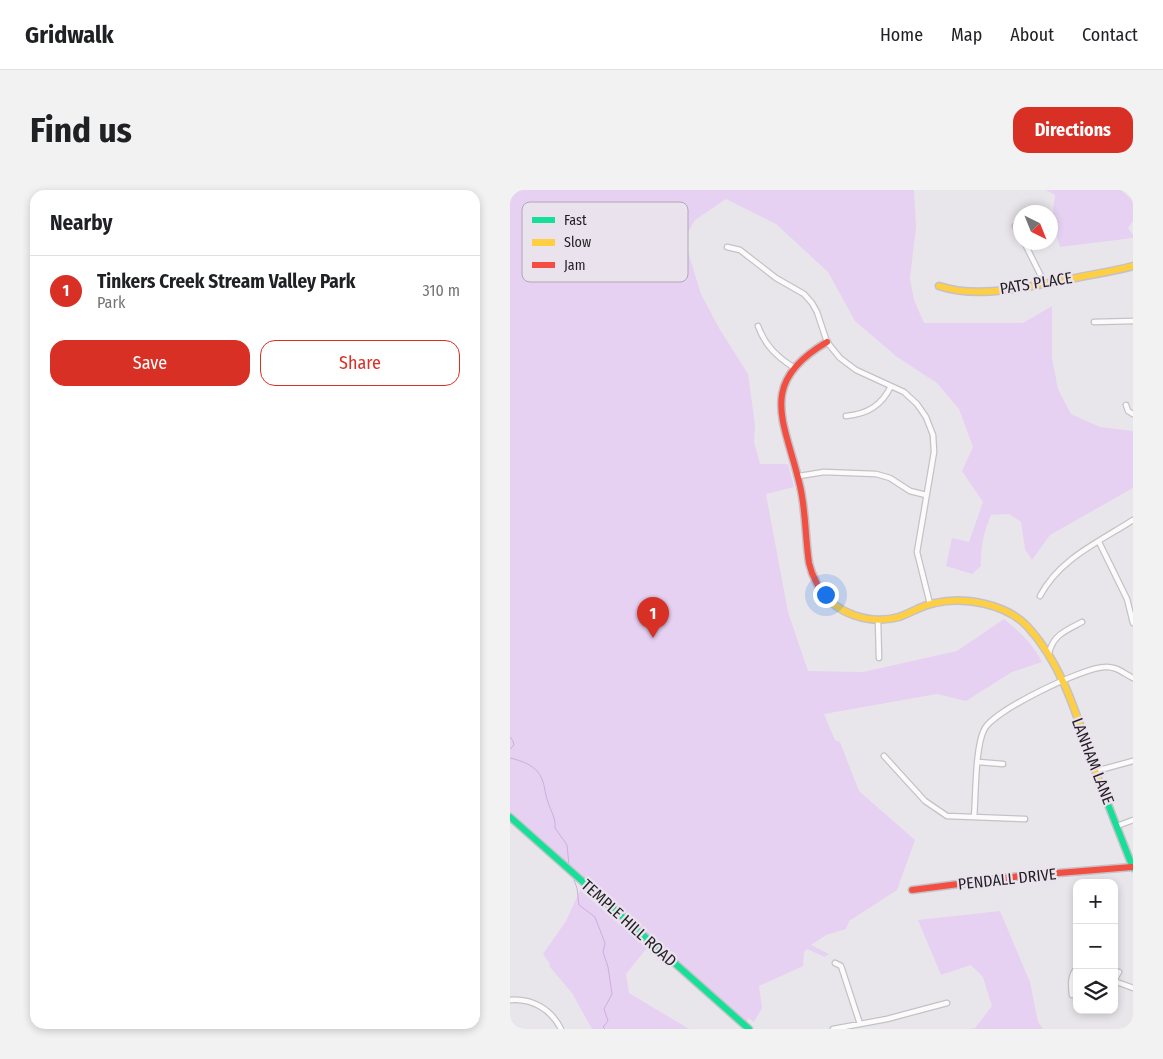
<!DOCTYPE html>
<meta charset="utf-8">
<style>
:root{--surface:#fff;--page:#f2f2f2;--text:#202124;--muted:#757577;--line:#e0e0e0;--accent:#d93025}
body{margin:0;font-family:"Fira Sans Condensed",sans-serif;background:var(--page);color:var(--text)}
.controls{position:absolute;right:15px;bottom:15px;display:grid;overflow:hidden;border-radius:10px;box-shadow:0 2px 8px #0003}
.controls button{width:45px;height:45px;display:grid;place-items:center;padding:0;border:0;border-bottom:1px solid var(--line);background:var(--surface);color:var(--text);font:25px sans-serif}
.compass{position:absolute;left:503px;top:15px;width:45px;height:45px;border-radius:50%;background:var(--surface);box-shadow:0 2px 8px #0003;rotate:137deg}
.you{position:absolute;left:315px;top:404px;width:18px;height:18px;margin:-12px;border:4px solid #fff;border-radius:50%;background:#1a73e8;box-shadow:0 0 0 8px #1a73e833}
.badge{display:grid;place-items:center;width:32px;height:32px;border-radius:50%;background:var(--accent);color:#fff;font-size:16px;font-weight:700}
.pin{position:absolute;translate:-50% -41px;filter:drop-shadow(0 1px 2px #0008)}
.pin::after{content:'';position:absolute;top:26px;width:18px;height:15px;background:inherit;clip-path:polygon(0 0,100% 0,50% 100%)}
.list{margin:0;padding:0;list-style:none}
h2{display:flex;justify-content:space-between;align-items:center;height:65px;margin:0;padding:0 20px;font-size:21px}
h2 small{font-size:16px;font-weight:400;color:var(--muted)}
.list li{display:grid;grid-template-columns:32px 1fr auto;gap:15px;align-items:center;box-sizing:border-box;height:70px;padding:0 20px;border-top:1px solid var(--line)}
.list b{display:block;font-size:19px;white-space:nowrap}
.list p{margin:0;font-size:16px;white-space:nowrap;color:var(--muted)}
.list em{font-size:16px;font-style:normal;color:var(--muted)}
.actions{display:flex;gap:10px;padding:15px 20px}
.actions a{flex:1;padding:11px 0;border:1px solid var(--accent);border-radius:15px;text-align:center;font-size:18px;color:var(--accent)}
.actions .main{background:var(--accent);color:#fff}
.icon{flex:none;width:28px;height:28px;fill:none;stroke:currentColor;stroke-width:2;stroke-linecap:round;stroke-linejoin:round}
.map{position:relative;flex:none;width:623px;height:839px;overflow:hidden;border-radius:15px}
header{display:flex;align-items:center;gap:30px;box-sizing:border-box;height:70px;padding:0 25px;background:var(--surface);border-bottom:1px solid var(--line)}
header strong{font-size:24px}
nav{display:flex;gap:28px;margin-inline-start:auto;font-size:18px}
.intro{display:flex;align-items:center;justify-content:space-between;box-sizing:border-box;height:120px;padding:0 30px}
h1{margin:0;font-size:35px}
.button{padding:12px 22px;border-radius:15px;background:var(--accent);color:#fff;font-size:18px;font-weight:700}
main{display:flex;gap:30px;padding:0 30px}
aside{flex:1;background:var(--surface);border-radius:15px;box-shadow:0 2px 8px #0003}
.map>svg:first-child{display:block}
</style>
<header>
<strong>Gridwalk</strong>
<nav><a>Home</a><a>Map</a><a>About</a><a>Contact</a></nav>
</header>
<div class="intro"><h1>Find us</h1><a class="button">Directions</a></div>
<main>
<aside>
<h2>Nearby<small></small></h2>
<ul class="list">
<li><span class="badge">1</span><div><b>Tinkers Creek Stream Valley Park</b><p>Park</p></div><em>310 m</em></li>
</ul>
<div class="actions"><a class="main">Save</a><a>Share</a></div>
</aside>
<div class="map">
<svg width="623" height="839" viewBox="0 0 623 839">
<rect width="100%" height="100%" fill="#e9e6eb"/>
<path fill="#e6d1f2" d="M0 0H404L406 37 400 88 404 110 414 133H513L542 116V168L548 199 561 224 590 237 623 241V298L540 345 522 370 515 359 511 332 499 324 481 325C474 342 470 358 471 376L462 384 436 376 442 348 459 352 473 312 452 281 463 257 449 219 427 193 387 167 345 131 318 82 266 34 216 9 185 30 174 49 191 104 209 138 238 184 245 235 244 252 250 274H278L284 297 256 304 278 422 298 481 353 482 447 461 494 429C510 442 523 454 532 472L502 482 456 511 427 504 314 524 325 550 330 552 349 601 405 650 387 700 339 731 336 739 316 745 301 755 319 764 315 767 297 759 294 762 293 776 249 796 252 818 244 832 238 828 237 834 222 824 14 637 0 623Z
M536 0H611L623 11V31L618 38 623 45V48L550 57 542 31 545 5Z
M70 700 137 758 116 784 119 803 179 839H82L62 803 39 776 40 774 33 764 56 731Z
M490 721 520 792 528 832 533 839H459L465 838 482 816 473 787 461 775 431 785 408 730Z"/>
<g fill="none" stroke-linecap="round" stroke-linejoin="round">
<path stroke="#ceacdf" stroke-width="1" d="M0 547 3 551 4 555 0 559
M0 568C13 571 27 576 32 589 35 596 35 605 38 612 41 622 46 628 45 638L57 655 59 675
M64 690 67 698 69 715 85 727 95 753 93 762 98 777 102 804 94 819 98 831 93 837 95 839"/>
<g stroke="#c4c2c6" stroke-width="7">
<path id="street" d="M505 36 510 46
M514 52 534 92
M217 57 230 60 266 88 294 104 302 113 307 122 317 152 330 168 346 180 394 202 407 214 416 227 423 245 424 262 407 362 420 414
M584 132 623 131
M248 136C255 155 266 166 283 177
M616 215 618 221 623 224
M336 226C358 224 372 215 381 196
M289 286 314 282 366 284 380 288 400 301 416 305
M589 352 617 409 623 433
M530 406C549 369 589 352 623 330
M368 430 369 468
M539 464C542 445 557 440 572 432
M374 566 415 611 437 626 515 629
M468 572 493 574
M586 581 623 571
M464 627C466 605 465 558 474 540 482 521 574 477 595 477 606 476 613 483 623 488
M607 636 623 630
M325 773 331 776 350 834
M567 778C560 785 561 795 562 805L567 804
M604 790 609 782
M604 791 623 798
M0 810C22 808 41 819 51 839
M323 839 377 829 437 813"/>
</g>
<g stroke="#c4c2c6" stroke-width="9">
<path id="fast" d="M590 594 623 678
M0 627 239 839"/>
</g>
<g stroke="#c4c2c6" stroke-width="9">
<path id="slow" d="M429 96C468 109 515 97 555 90 578 85 601 82 623 76
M309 398C326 424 359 435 389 427 401 423 412 415 425 413 454 406 496 414 517 436 557 479 571 541 590 594"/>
</g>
<g stroke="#c4c2c6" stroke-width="9">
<path id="jam" d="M309 398 302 383 299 373C295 347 296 321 290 296 276 233 245 194 317 152
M402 700 511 686 622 677"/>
</g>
<use href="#street" stroke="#fcfbfc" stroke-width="4.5"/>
<use href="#fast" stroke="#16e098" stroke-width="6"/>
<use href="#slow" stroke="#ffcf43" stroke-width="6"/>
<use href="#jam" stroke="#f24e42" stroke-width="6"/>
</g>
<g text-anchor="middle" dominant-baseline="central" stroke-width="4.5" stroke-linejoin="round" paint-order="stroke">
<g font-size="16" fill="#211e22" stroke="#eae3ee">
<text transform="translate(526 93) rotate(-9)">PATS PLACE</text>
<text transform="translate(583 571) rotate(69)">LANHAM LANE</text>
<text transform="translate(497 689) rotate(-6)">PENDALL DRIVE</text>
<text transform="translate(119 733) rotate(42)">TEMPLE HILL ROAD</text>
</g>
</g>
<rect x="12" y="12" width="166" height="80" rx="8" fill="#eae3ee" stroke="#aea8b1" stroke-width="1"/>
<rect x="22" y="27" width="23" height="6" fill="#16e098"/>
<rect x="22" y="49" width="23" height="7" fill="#ffcf43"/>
<rect x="22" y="72" width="23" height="6" fill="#f24e42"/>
<g font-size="14" fill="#211e22">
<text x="54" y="35">Fast</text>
<text x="54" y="57">Slow</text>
<text x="54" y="80">Jam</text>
</g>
</svg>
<div class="controls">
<button>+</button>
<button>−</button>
<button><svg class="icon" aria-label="layers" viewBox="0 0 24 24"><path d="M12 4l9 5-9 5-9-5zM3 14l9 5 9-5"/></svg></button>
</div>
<svg class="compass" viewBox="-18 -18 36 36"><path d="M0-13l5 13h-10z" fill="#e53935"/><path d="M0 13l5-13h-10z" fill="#757577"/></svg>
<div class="you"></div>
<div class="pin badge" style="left:143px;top:448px">1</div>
</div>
</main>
